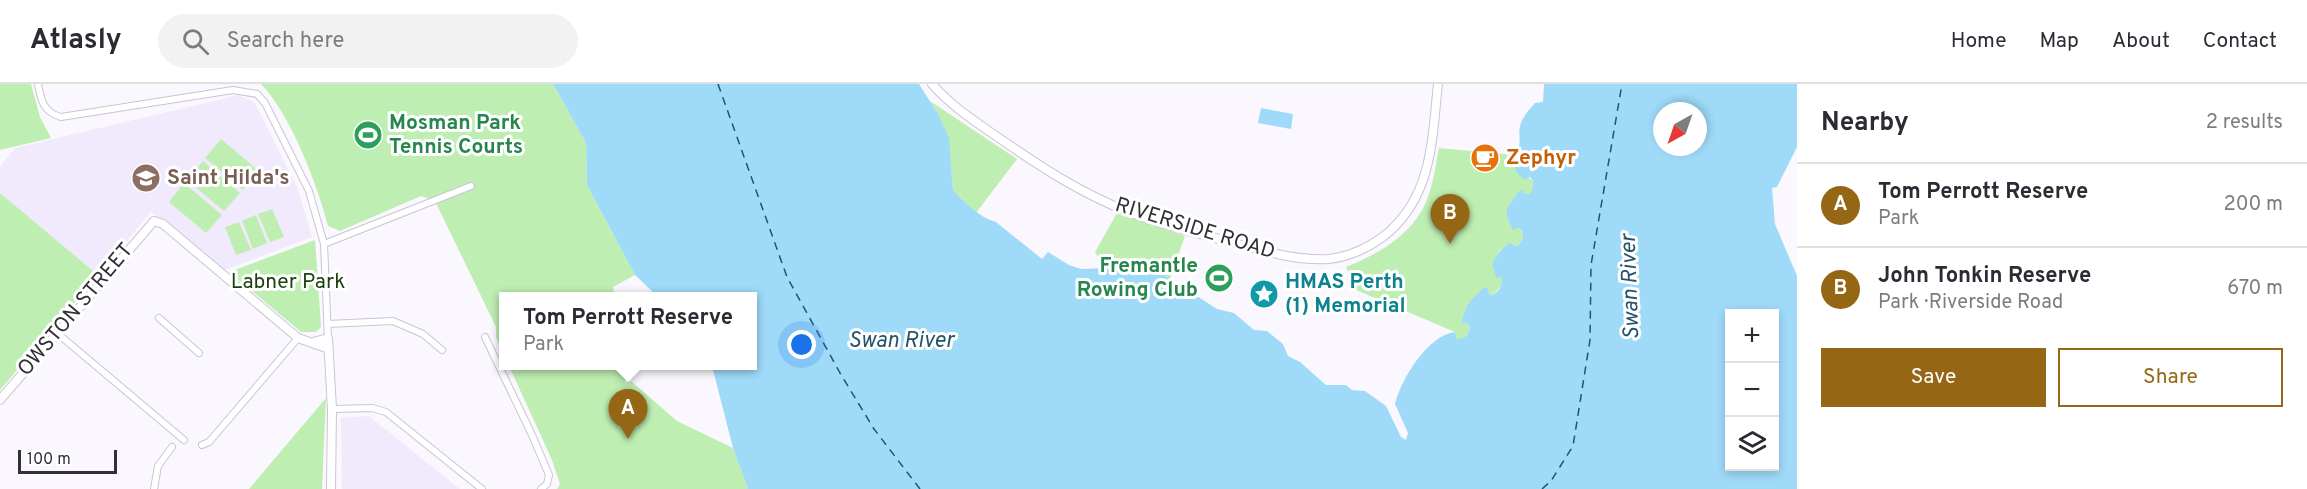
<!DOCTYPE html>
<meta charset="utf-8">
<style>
:root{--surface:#fff;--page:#f2f2f3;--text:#2b2b33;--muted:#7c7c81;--line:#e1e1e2;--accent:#956715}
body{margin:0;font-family:Overpass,sans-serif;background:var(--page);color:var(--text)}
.controls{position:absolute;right:18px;bottom:18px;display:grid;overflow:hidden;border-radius:0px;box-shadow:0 3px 9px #0003}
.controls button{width:54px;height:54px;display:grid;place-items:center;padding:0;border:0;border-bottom:2px solid var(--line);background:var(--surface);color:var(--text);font:30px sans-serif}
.compass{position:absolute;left:1653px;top:18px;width:54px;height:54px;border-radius:50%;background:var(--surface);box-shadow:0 3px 9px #0003;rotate:220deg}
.scale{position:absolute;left:18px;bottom:15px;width:99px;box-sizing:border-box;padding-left:6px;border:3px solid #323036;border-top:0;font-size:16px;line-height:21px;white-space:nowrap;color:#323036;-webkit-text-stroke:4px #fff;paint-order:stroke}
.you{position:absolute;left:802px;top:261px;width:21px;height:21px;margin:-15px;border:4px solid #fff;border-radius:50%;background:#1a73e8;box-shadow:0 0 0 9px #1a73e833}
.badge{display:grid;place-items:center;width:39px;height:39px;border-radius:50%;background:var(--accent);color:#fff;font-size:20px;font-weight:700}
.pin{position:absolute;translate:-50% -50px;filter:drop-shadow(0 2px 3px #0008)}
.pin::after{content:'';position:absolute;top:32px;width:21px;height:18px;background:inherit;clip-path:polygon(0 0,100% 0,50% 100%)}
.popup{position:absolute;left:499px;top:208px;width:258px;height:78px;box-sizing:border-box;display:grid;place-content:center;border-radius:0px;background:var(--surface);filter:drop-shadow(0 2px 4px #0005);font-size:20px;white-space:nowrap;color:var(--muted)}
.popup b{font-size:22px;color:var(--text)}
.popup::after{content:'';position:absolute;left:50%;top:100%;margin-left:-12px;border:12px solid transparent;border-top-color:var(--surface)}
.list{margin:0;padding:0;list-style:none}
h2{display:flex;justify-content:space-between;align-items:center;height:78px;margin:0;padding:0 24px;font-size:26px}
h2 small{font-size:20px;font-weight:400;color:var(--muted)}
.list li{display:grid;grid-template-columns:39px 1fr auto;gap:18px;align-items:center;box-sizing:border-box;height:84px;padding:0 24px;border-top:2px solid var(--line)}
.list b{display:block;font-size:22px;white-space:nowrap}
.list p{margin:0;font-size:20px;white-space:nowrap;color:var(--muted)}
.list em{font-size:20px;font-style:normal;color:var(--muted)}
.actions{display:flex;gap:12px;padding:18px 24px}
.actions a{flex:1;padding:14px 0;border:2px solid var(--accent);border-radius:0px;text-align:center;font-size:21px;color:var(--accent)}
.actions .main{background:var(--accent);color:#fff}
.icon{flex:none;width:33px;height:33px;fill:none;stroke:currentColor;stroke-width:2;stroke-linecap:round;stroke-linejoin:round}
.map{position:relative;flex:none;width:1797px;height:405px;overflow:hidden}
header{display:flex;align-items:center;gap:36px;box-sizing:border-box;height:84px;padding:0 30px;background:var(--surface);border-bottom:2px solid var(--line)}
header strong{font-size:28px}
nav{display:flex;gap:33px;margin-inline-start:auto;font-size:21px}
.search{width:420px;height:54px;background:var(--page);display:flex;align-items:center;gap:15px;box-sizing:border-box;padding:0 21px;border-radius:33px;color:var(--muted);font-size:22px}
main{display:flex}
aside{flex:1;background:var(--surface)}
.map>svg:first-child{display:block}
</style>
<header>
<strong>Atlasly</strong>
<div class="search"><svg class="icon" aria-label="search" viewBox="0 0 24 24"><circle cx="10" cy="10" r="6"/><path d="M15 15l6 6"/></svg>Search here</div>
<nav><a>Home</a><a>Map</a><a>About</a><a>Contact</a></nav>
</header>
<main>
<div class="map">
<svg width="1797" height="405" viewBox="0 0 1797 405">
<rect width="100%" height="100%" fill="#faf8fe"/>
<path fill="#f0eafc" d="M239 11 255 19 298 105 312 153 225 186 151 128 98 191 0 109V83L15 64Z
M369 332 460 405H342L341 334Z"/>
<path fill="#beeeb2" d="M0 0H31L40 33 51 54 0 66Z
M261 0H553L586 59 587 101 635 191 613 203 614 212H504L503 270 496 253V243L435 117 421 112 340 147 328 142C317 100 291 31 261 0Z
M930 17 1017 75 976 129 953 106C950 69 951 50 930 17Z
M221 55 259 87 243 106 205 74Z
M1439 64 1515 71V83L1533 97V105L1529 110H1524L1519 144 1522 148 1523 154 1519 161 1500 166 1492 180 1502 194V201L1493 211 1489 210 1463 239 1469 240 1470 246 1463 255H1457L1455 248 1356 206 1346 183C1381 169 1417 148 1429 110 1434 95 1436 79 1439 64Z
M203 77 240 109 224 127 187 96Z
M184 99 222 131 206 149 169 118Z
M0 109 98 191 0 306Z
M272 125 284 153 270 158 258 130Z
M1117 129 1185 152 1170 195 1164 191 1105 184 1095 168Z
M256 131 267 159 253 165 242 137Z
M239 138 251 166 236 171 225 143Z
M315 156 321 243 316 248H301L229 188Z
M509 282H627L625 299 631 297 677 337 733 364 748 405H557L560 400 552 376Z
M326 314 322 405H249Z"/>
<path fill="#9fdaf9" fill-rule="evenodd" d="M553 0H919L938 30 949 54 953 106C966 119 978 133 996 138L1042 175 1048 168 1069 181 1081 185 1105 184 1164 191 1217 225 1234 229 1254 246 1267 247 1283 260 1288 272 1300 278 1326 301H1346L1352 306 1365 307 1386 322 1401 353 1406 356 1408 349 1395 320C1401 295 1428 251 1455 248L1457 255C1464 255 1467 252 1470 245L1469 240 1462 239C1464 222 1472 214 1484 204H1488L1489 210 1493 211C1500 206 1502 202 1502 194L1496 193 1492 180C1497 170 1501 165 1510 159L1515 162 1519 161 1523 154 1522 147 1519 144 1513 146 1507 133V124L1519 107 1522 106 1524 110H1529L1533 105V97L1530 93 1525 96C1510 86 1515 76 1519 62 1521 56 1518 49 1520 43 1521 34 1529 26 1535 19L1543 18 1544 0H1797V63L1777 103 1772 104 1775 140 1797 192V405H748L733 364 712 282H752V212H657L635 191 587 101 586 59ZM1662 27H1698V63H1662ZM1730 230H1774V382H1730Z
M1261 24 1293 30 1291 45 1258 39Z"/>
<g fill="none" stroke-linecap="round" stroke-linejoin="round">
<path stroke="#265369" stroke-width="1.5" stroke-dasharray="8 6" stroke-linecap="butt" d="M718 0 787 193 840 289 874 345 920 405
M1542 405 1551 397 1573 362 1590 256 1591 181 1622 0"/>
<g stroke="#cac5d3" stroke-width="8">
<path id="minor" d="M38 0C41 16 43 28 61 33L233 6 257 10 265 19 309 107 324 160 328 254
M324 160 471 102
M159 234 199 269
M327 240 393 237 423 250 442 266
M57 249 184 356
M485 253 532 351 549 391 547 400 541 405
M332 325 372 324 386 328 482 405
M202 361 209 358 298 254
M154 405 158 382 172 363"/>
</g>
<g stroke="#cac5d3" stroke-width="10">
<path id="tertiary" d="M932 0C951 22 976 38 999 54 1041 83 1082 110 1129 128 1162 141 1197 149 1230 158 1262 166 1294 177 1328 175 1350 173 1373 162 1390 147 1433 108 1432 53 1438 0
M313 258 328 254 332 325 331 405
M0 316 154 137 163 140 298 254 329 265"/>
</g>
<use href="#minor" stroke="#fff" stroke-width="6"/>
<use href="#tertiary" stroke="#fff" stroke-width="8"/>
</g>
<defs>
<g id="stadium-disc" transform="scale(1.5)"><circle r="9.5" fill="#2e9e5b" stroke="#fff"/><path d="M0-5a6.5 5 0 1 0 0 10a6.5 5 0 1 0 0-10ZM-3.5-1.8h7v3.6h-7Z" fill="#fff"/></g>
<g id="cafe-disc" transform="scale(1.5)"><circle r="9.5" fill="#e8710a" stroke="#fff"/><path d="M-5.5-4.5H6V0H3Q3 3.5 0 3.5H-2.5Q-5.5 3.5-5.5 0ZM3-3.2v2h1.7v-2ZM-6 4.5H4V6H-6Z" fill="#fff"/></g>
<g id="school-disc" transform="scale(1.5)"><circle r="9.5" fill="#8d6e63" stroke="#fff"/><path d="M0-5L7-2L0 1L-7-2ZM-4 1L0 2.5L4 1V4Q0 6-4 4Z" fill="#fff"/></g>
<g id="sight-disc" transform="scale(1.5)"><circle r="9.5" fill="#0f9aa8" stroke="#fff"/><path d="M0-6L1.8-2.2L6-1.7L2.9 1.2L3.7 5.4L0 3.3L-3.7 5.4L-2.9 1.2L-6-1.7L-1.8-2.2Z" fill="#fff"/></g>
</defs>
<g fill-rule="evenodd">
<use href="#stadium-disc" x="368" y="51"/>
<use href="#cafe-disc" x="1485" y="74"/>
<use href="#school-disc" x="146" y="94"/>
<use href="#stadium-disc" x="1219" y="194"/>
<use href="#sight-disc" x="1264" y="210"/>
</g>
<g text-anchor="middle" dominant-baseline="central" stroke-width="6" stroke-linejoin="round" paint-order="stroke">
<g font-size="21" font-weight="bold" fill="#27864d" stroke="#fff" text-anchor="start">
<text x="389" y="39">Mosman Park<tspan x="389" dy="24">Tennis Courts</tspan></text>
<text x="1198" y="182" text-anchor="end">Fremantle<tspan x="1198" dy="24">Rowing Club</tspan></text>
</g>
<g font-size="21" font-weight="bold" fill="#c56008" stroke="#fff" text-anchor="start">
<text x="1506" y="74">Zephyr</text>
</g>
<g font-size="21" font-weight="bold" fill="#785e54" stroke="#fff" text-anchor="start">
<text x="167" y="94">Saint Hilda's</text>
</g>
<g font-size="21" fill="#323036" stroke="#fff">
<text transform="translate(1195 145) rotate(17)">RIVERSIDE ROAD</text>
<text transform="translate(76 226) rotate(-50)">OWSTON STREET</text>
</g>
<g font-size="21" fill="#1b420e" stroke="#fff">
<text x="288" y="198">Labner Park</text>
</g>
<g font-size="21" font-weight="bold" fill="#0d838f" stroke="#fff" text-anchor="start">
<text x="1285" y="198">HMAS Perth<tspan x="1285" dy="24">(1) Memorial</tspan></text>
</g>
<g font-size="22" font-style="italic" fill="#265369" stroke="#fff">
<text transform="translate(1631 203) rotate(-92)">Swan River</text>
<text x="901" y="257">Swan River</text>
</g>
</g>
</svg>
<div class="controls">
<button>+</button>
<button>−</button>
<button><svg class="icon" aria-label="layers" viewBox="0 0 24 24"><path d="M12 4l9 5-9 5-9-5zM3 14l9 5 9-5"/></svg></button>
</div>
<svg class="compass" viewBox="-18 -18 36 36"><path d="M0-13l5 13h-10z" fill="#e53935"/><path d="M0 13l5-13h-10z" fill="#7c7c81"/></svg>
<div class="scale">100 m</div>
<div class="you"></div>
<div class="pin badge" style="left:628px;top:355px">A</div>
<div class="popup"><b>Tom Perrott Reserve</b>Park</div>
<div class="pin badge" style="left:1450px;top:160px">B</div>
</div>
<aside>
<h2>Nearby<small>2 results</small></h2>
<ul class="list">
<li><span class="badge">A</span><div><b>Tom Perrott Reserve</b><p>Park</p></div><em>200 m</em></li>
<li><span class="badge">B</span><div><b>John Tonkin Reserve</b><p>Park · Riverside Road</p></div><em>670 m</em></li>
</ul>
<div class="actions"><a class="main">Save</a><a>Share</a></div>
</aside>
</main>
